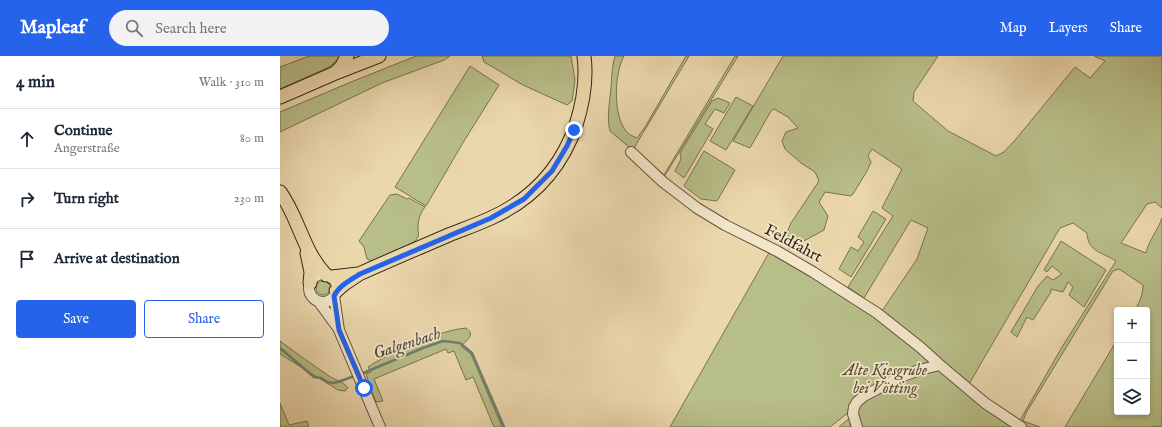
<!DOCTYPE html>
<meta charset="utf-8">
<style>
:root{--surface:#fff;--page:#f2f2f3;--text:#1f2937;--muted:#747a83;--line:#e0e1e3;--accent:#2563eb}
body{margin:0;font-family:"IM FELL English",serif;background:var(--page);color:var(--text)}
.controls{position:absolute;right:12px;bottom:12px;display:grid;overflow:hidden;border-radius:4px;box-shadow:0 2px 6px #0003}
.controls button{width:36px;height:36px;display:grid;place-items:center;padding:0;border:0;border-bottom:1px solid var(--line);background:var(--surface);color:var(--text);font:20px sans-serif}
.stop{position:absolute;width:12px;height:12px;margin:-9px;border:3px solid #2563eb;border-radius:50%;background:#fff}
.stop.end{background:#2563eb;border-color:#fff;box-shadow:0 1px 4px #0008}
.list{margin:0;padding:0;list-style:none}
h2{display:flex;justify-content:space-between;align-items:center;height:52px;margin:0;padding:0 16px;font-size:17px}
h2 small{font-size:13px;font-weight:400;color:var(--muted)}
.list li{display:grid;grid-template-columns:26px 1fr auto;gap:12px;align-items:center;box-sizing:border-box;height:60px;padding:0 16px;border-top:1px solid var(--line)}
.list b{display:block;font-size:15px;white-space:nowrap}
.list p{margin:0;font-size:13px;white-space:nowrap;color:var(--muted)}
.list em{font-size:13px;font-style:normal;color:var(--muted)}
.actions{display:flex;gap:8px;padding:12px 16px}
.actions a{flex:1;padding:9px 0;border:1px solid var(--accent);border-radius:4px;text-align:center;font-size:14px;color:var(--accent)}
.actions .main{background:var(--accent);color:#fff}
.icon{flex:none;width:22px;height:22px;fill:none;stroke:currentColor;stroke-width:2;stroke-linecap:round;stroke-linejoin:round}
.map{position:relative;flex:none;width:882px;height:371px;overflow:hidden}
header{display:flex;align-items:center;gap:24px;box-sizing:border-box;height:56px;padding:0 20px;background:var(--accent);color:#fff}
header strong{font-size:19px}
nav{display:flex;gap:22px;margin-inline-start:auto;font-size:14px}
.search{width:280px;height:36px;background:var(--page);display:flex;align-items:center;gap:10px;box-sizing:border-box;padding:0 14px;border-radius:22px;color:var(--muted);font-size:15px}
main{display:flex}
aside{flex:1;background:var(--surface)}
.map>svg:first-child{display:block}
</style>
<header>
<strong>Mapleaf</strong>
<div class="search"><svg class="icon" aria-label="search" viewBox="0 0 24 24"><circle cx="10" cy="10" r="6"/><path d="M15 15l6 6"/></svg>Search here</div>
<nav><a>Map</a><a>Layers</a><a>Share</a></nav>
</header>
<main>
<aside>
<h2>4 min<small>Walk · 310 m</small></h2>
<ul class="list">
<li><svg class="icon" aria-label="ahead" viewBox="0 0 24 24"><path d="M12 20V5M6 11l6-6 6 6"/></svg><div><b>Continue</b><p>Angerstraße</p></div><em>80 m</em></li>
<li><svg class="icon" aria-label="right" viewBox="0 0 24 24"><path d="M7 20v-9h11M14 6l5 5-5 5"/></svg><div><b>Turn right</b></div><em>230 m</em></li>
<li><svg class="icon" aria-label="arrive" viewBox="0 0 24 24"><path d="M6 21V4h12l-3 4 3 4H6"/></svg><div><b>Arrive at destination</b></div></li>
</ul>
<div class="actions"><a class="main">Save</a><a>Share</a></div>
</aside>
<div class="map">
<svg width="882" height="371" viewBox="0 0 882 371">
<rect width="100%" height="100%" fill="#ebd7ac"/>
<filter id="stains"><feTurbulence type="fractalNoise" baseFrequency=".005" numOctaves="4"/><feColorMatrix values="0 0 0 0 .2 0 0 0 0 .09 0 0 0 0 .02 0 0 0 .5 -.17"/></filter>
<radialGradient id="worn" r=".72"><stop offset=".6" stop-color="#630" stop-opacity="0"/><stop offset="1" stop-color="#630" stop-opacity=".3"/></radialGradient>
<path fill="#b8be88" stroke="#787251" d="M29 0H60L53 8 47 12 0 33V11Z
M136 0H170L164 4 102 27 0 76V56L71 26Z
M202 0H291L295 24 292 45 287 49 243 29 204 6Z
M335 0H344C334 18 333 59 346 75 349 79 353 80 357 82L365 71 406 0H409L354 92 384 119 455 0H458L384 121 330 75C327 63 329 53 330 41 332 27 331 14 335 0Z
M503 0H658L634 36 633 45 668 75 716 100 724 96 736 83 795 11 810 22 825 5 814 0H882V152L875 146 867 148 841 187 866 197C869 184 878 174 882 162V370L871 371H785L837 284V356H867V254H855C860 245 863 239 863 229L839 213 833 215 746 357 743 365 760 371H747L739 366 782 291 836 205C822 196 808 196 807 177L793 167 780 172 689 328 652 295 602 255 637 203 648 172 631 164 584 242 568 231 613 160 602 152 622 113 592 93 588 100 591 106 587 115 573 138 571 140 545 136 539 146 548 160 544 174 509 193 504 183 511 167 539 125 535 116 521 107 505 93 502 85 506 76 518 72 508 61 494 53 491 55 470 92 453 85Z
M190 10 219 29 184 85 146 150 115 131Z
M456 41 473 50 446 94 430 85Z
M438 42 450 47 444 57 435 53 425 68 433 73 404 122 395 115 401 103 400 97 432 45Z
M424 95 455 114 437 145 421 143 404 130Z
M117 138 127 143 129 142 145 151C140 158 138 163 138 172 138 175 139 178 138 181 135 190 101 202 92 205L87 203 84 191 79 185 110 139Z
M593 155 606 163 571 221 559 213 571 191 578 195 584 186 578 181Z
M781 185 826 214 804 251 789 239 793 231 788 226 783 236 771 233V236L753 264 747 261 737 281 731 276 758 230 767 220 773 224 782 218 772 210 767 216 764 214Z
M490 195 602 263 737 371H559L571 361 569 356 550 371H390Z
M36 232a7 7 0 1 1 14 0a7 7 0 1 1-14 0Z
M186 272C196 279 187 284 181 290L191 298 222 371H214L193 321 186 324 174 295 168 297 166 293 94 323 103 345 96 346 92 336 86 318 91 316 88 311C101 302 115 296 130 290 148 282 166 274 186 272Z
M0 285C16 297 33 309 49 320 55 324 64 326 68 332L65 335 58 334 0 298Z
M0 347 9 369 27 365 29 371H1L0 368Z"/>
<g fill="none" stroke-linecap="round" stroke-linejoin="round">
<path stroke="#717f70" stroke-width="2.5" d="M0 292 34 321 41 322 47 326 52 327 58 326 77 319
M81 318 143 292 163 285 180 287 192 297 224 371"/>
<g stroke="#64523e" stroke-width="12">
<path id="minor" d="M351 96 383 126 417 152 445 169 497 195 533 216 597 257 640 291 660 309 705 347 741 371
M29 232a14 14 0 1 1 28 0a14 14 0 1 1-28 0Z
M54 240 59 274 100 371
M39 246 58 272
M577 371 573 358 574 351 577 346 584 340 618 322 639 314 660 309"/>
</g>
<g stroke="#37261a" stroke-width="15">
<path id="major" d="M55 17 62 10 67 0
M0 41 53 18 99 0
M0 136C19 162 23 196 46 219
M27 197 31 216 30 227
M52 221 78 218
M56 235 64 228 79 218C110 204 141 191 171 178 184 173 198 168 211 162 253 143 281 113 296 69 303 47 307 23 304 0"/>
</g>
<use href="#minor" stroke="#f2e5c9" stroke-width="10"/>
<use href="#major" stroke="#ebd7ac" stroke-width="13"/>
</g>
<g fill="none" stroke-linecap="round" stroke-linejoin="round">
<path stroke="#2563eb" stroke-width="5" d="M84 332 59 274 54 240C59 230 70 224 80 218L211 162 244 143 272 115 287 90 294 74"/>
</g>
<g text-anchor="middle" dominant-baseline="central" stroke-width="3.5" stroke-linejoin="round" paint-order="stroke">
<g font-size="16" fill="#37261a" stroke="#f2e5c9">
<text transform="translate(513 188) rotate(28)">Feldfahrt</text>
</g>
<g font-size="16" font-style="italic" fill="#574c36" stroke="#f2e5c9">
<text x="605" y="315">Alte Kiesgrube<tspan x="605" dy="18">bei Vötting</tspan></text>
</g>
<g font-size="17" font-style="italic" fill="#4f4b3e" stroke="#f2e5c9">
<text transform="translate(127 288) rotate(-18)">Galgenbach</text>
</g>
</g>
<rect width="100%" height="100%" filter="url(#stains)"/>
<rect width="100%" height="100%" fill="url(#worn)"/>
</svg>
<div class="controls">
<button>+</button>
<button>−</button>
<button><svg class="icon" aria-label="layers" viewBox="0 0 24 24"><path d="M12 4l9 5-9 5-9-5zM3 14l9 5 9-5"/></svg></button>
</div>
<div class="stop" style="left:84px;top:332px"></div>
<div class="stop end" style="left:294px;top:74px"></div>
</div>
</main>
